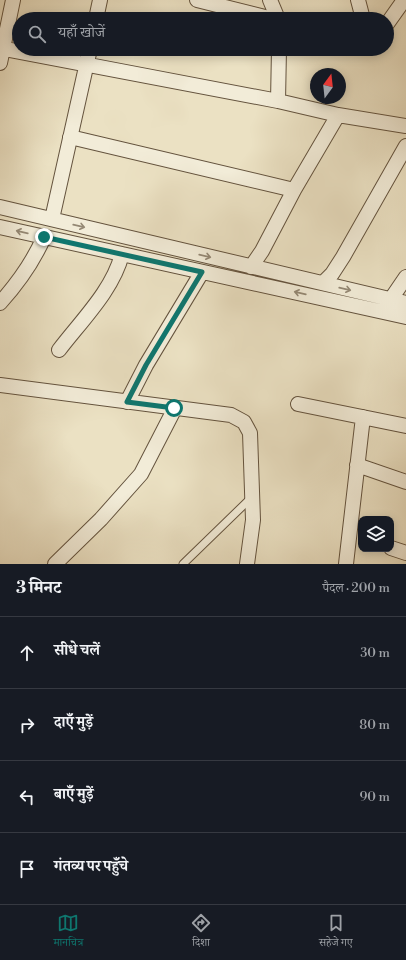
<!DOCTYPE html>
<html lang="hi">
<meta charset="utf-8">
<style>
:root{--surface:#171b24;--page:#242831;--text:#f1f3f6;--muted:#9ea1a6;--line:#363941;--accent:#0f766e}
body{margin:0;font-family:"Libre Bodoni","Noto Serif Devanagari",serif;background:var(--page);color:var(--text)}
.controls{position:absolute;right:12px;bottom:12px;display:grid;overflow:hidden;border-radius:8px;box-shadow:0 2px 10px #0003}
.controls button{width:36px;height:36px;display:grid;place-items:center;padding:0;border:0;border-bottom:1px solid var(--line);background:var(--surface);color:var(--text);font:20px sans-serif}
.compass{position:absolute;left:310px;top:68px;width:36px;height:36px;border-radius:50%;background:var(--surface);box-shadow:0 2px 10px #0003;rotate:15deg}
.stop{position:absolute;width:12px;height:12px;margin:-9px;border:3px solid #0f766e;border-radius:50%;background:#fff}
.stop.end{background:#0f766e;border-color:#fff;box-shadow:0 1px 4px #0008}
.list{margin:0;padding:0;list-style:none}
h2{display:flex;justify-content:space-between;align-items:center;height:52px;margin:0;padding:0 16px;font-size:17px}
h2 small{font-size:13px;font-weight:400;color:var(--muted)}
.list li{display:grid;grid-template-columns:26px 1fr auto;gap:12px;align-items:center;box-sizing:border-box;height:72px;padding:0 16px;border-top:1px solid var(--line)}
.list b{display:block;font-size:15px;white-space:nowrap}
.list em{font-size:13px;font-style:normal;color:var(--muted)}
.icon{flex:none;width:22px;height:22px;fill:none;stroke:currentColor;stroke-width:2;stroke-linecap:round;stroke-linejoin:round}
.map{position:relative;flex:none;width:406px;height:564px;overflow:hidden}
.search{position:absolute;background:var(--surface);box-shadow:0 2px 10px #0003;left:12px;right:12px;top:12px;height:44px;display:flex;align-items:center;gap:10px;box-sizing:border-box;padding:0 14px;border-radius:22px;color:var(--muted);font-size:15px}
.sheet{height:340px;background:var(--surface)}
nav{display:flex;justify-content:space-around;align-items:center;box-sizing:border-box;height:56px;border-top:1px solid var(--line);background:var(--surface);font-size:11px;color:var(--muted)}
nav a{display:grid;justify-items:center;gap:2px}
nav .on{color:var(--accent)}
.map>svg:first-child{display:block}
</style>
<div class="map">
<svg width="406" height="564" viewBox="0 0 406 564">
<rect width="100%" height="100%" fill="#ebe1c3"/>
<filter id="stains"><feTurbulence type="fractalNoise" baseFrequency=".005" numOctaves="4"/><feColorMatrix values="0 0 0 0 .2 0 0 0 0 .09 0 0 0 0 .02 0 0 0 .5 -.17"/></filter>
<radialGradient id="worn" r=".72"><stop offset=".6" stop-color="#630" stop-opacity="0"/><stop offset="1" stop-color="#630" stop-opacity=".3"/></radialGradient>
<g fill="none" stroke-linecap="round" stroke-linejoin="round">
<g stroke="#64533e" stroke-width="9">
<path id="service" d="M183 564 252 497"/>
</g>
<g stroke="#64533e" stroke-width="16">
<path id="minor" d="M197 0 273 19
M270 0 278 19
M358 0 363 19
M96 19 100 0
M387 24 404 0
M0 48 278 101 338 115 406 126
M0 63 13 0
M278 101 279 49
M70 137 294 190
M0 207 406 303
M52 219 90 49
M0 227 406 317
M251 267 262 251 294 190 338 115
M323 283 332 274 343 257 406 146
M391 299 406 277
M0 303C19 282 33 262 44 237
M59 350C81 321 113 290 122 254
M0 385 231 415 244 422 250 433 253 520 247 564
M127 402 146 365 202 272
M298 404 406 426
M357 465 406 482
M391 548 406 553
M55 564 101 519 141 474 175 408
M346 564 363 417"/>
</g>
<use href="#service" stroke="#f2ecd8" stroke-width="7"/>
<use href="#minor" stroke="#f2ecd8" stroke-width="14"/>
</g>
<defs><path id="oneway-shaft" d="M-6 0H5M1.5-3L5.5 0L1.5 3" fill="none" stroke-width="1.6" stroke-linecap="round" stroke-linejoin="round"/></defs>
<g stroke="#948874">
<use href="#oneway-shaft" transform="translate(79 226) rotate(13)"/>
<use href="#oneway-shaft" transform="translate(22 232) rotate(-167)"/>
<use href="#oneway-shaft" transform="translate(205 256) rotate(13)"/>
<use href="#oneway-shaft" transform="translate(345 289) rotate(13)"/>
<use href="#oneway-shaft" transform="translate(300 293) rotate(-167)"/>
</g>
<g fill="none" stroke-linecap="round" stroke-linejoin="round">
<path stroke="#0f766e" stroke-width="5" d="M44 237 202 272 146 365 127 402 174 408"/>
</g>
<rect width="100%" height="100%" filter="url(#stains)"/>
<rect width="100%" height="100%" fill="url(#worn)"/>
</svg>
<div class="controls">
<button><svg class="icon" aria-label="layers" viewBox="0 0 24 24"><path d="M12 4l9 5-9 5-9-5zM3 14l9 5 9-5"/></svg></button>
</div>
<svg class="compass" viewBox="-18 -18 36 36"><path d="M0-13l5 13h-10z" fill="#e53935"/><path d="M0 13l5-13h-10z" fill="#9ea1a6"/></svg>
<div class="stop" style="left:174px;top:408px"></div>
<div class="stop end" style="left:44px;top:237px"></div>
<div class="search"><svg class="icon" aria-label="search" viewBox="0 0 24 24"><circle cx="10" cy="10" r="6"/><path d="M15 15l6 6"/></svg>यहाँ खोजें</div>
</div>
<section class="sheet">
<h2>3 मिनट<small>पैदल · 200 m</small></h2>
<ul class="list">
<li><svg class="icon" aria-label="ahead" viewBox="0 0 24 24"><path d="M12 20V5M6 11l6-6 6 6"/></svg><div><b>सीधे चलें</b></div><em>30 m</em></li>
<li><svg class="icon" aria-label="right" viewBox="0 0 24 24"><path d="M7 20v-9h11M14 6l5 5-5 5"/></svg><div><b>दाएँ मुड़ें</b></div><em>80 m</em></li>
<li><svg class="icon" aria-label="left" viewBox="0 0 24 24"><path d="M17 20v-9H6M10 6l-5 5 5 5"/></svg><div><b>बाएँ मुड़ें</b></div><em>90 m</em></li>
<li><svg class="icon" aria-label="arrive" viewBox="0 0 24 24"><path d="M6 21V4h12l-3 4 3 4H6"/></svg><div><b>गंतव्य पर पहुँचे</b></div></li>
</ul>
</section>
<nav>
<a class="on"><svg class="icon" aria-label="map" viewBox="0 0 24 24"><path d="M3 6l6-2 6 2 6-2v14l-6 2-6-2-6 2zM9 4v14M15 6v14"/></svg>मानचित्र</a>
<a><svg class="icon" aria-label="directions" viewBox="0 0 24 24"><path d="M12 3l9 9-9 9-9-9zM9 14v-3h6M13 9l2 2-2 2"/></svg>दिशा</a>
<a><svg class="icon" aria-label="saved" viewBox="0 0 24 24"><path d="M7 4h10v16l-5-4-5 4z"/></svg>सहेजे गए</a>
</nav>
